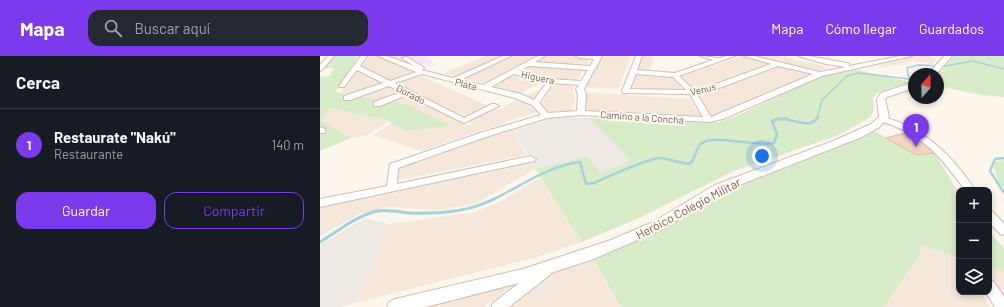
<!DOCTYPE html>
<html lang="es">
<meta charset="utf-8">
<style>
:root{--surface:#171b24;--page:#242831;--text:#f1f3f6;--muted:#9ea1a6;--line:#363941;--accent:#7c3aed}
body{margin:0;font-family:Barlow,sans-serif;background:var(--page);color:var(--text)}
.controls{position:absolute;right:12px;bottom:12px;display:grid;overflow:hidden;border-radius:8px;box-shadow:0 2px 6px #0003}
.controls button{width:36px;height:36px;display:grid;place-items:center;padding:0;border:0;border-bottom:1px solid var(--line);background:var(--surface);color:var(--text);font:20px sans-serif}
.compass{position:absolute;left:588px;top:12px;width:36px;height:36px;border-radius:50%;background:var(--surface);box-shadow:0 2px 6px #0003;rotate:20deg}
.you{position:absolute;left:442px;top:100px;width:14px;height:14px;margin:-10px;border:3px solid #fff;border-radius:50%;background:#1a73e8;box-shadow:0 0 0 6px #1a73e833}
.badge{display:grid;place-items:center;width:26px;height:26px;border-radius:50%;background:var(--accent);color:#fff;font-size:13px;font-weight:700}
.pin{position:absolute;translate:-50% -33px;filter:drop-shadow(0 1px 2px #0008)}
.pin::after{content:'';position:absolute;top:21px;width:14px;height:12px;background:inherit;clip-path:polygon(0 0,100% 0,50% 100%)}
.list{margin:0;padding:0;list-style:none}
h2{display:flex;justify-content:space-between;align-items:center;height:52px;margin:0;padding:0 16px;font-size:17px}
h2 small{font-size:13px;font-weight:400;color:var(--muted)}
.list li{display:grid;grid-template-columns:26px 1fr auto;gap:12px;align-items:center;box-sizing:border-box;height:72px;padding:0 16px;border-top:1px solid var(--line)}
.list b{display:block;font-size:15px;white-space:nowrap}
.list p{margin:0;font-size:13px;white-space:nowrap;color:var(--muted)}
.list em{font-size:13px;font-style:normal;color:var(--muted)}
.actions{display:flex;gap:8px;padding:12px 16px}
.actions a{flex:1;padding:9px 0;border:1px solid var(--accent);border-radius:12px;text-align:center;font-size:14px;color:var(--accent)}
.actions .main{background:var(--accent);color:#fff}
.icon{flex:none;width:22px;height:22px;fill:none;stroke:currentColor;stroke-width:2;stroke-linecap:round;stroke-linejoin:round}
.map{position:relative;flex:none;width:684px;height:251px;overflow:hidden}
header{display:flex;align-items:center;gap:24px;box-sizing:border-box;height:56px;padding:0 20px;background:var(--accent);color:#fff}
header strong{font-size:19px}
nav{display:flex;gap:22px;margin-inline-start:auto;font-size:14px}
.search{width:280px;height:36px;background:var(--page);display:flex;align-items:center;gap:10px;box-sizing:border-box;padding:0 14px;border-radius:12px;color:var(--muted);font-size:15px}
main{display:flex}
aside{flex:1;background:var(--surface)}
.map>svg:first-child{display:block}
</style>
<header>
<strong>Mapa</strong>
<div class="search"><svg class="icon" aria-label="search" viewBox="0 0 24 24"><circle cx="10" cy="10" r="6"/><path d="M15 15l6 6"/></svg>Buscar aquí</div>
<nav><a>Mapa</a><a>Cómo llegar</a><a>Guardados</a></nav>
</header>
<main>
<aside>
<h2>Cerca<small></small></h2>
<ul class="list">
<li><span class="badge">1</span><div><b>Restaurate &quot;Nakú&quot;</b><p>Restaurante</p></div><em>140 m</em></li>
</ul>
<div class="actions"><a class="main">Guardar</a><a>Compartir</a></div>
</aside>
<div class="map">
<svg width="684" height="251" viewBox="0 0 684 251">
<rect width="100%" height="100%" fill="#fdf6ec"/>
<path fill="#f5e8da" d="M46 0H57L95 17 69 26 38 11Z
M165 0H182L137 21 124 17Z
M194 0H219L203 10 163 27 141 22Z
M226 0H253L271 1 267 8 216 6Z
M280 0H311L298 33 263 31Z
M318 0H334L330 14H313Z
M422 0 452 8 373 37 361 21Z
M434 0H459L508 11 496 15Z
M590 0H611L617 3 613 8 593 5 564 12 557 8Z
M211 9 265 11 257 24 230 23 200 15Z
M460 9 494 17 390 61 376 42Z
M36 13 65 28 33 39 20 36Z
M97 18 171 51 145 63 71 27Z
M195 18 224 25 200 37 170 30Z
M313 18 353 20 364 37 307 33Z
M232 26H256L253 32 255 44 251 54 228 57 221 49 207 40Z
M67 29 84 37 65 45 37 39Z
M262 36 370 43 383 62 264 55Z
M87 39 148 69 153 67 148 65 174 52 178 54 200 42 217 56 101 95 53 79 72 67 85 75 69 45Z
M9 52 67 64 70 65 47 79 31 82 0 65Z
M192 69 206 99 78 124 75 109Z
M209 104 215 113 155 148 119 154 67 151 39 158 0 180V147Z
M220 121 262 186 218 201 35 247 69 168 155 156 181 145Z
M600 189 639 202V236H661L670 251H564L600 198Z
M269 195 301 251H180L222 221Z
M669 211 684 216V251L669 228Z
M205 222 163 251H85Z"/>
<path fill="#efe9e4" d="M235 60 269 62 312 104 281 117 267 100 215 113 192 69Z
M45 162 69 168 35 247 19 251H0V189Z"/>
<path fill="#f3e8fa" d="M65 0H107L115 9 95 13Z"/>
<path fill="#d8ecc9" d="M13 0H38L16 36 89 49 130 70 85 75 67 64 9 52 1 65 31 82 0 95V21L10 20 14 12 0 13Z
M634 0H684V41L661 39 618 30V19Z
M533 13 590 26 557 37 553 42 554 53 551 61 519 79 414 115 319 162 262 186 215 113 267 100 281 117 311 104 269 62 400 66 418 59 500 21Z
M551 73 596 99 614 97 639 137V202L600 189V198L564 251H301L269 195 320 174 412 128Z
M684 104V133L679 127 672 106Z
M669 175 684 192V216L669 211Z"/>
<g fill="none" stroke-linecap="round" stroke-linejoin="round">
<path stroke="#a5d3da" stroke-width="1.5" d="M458 62H468
M497 62 502 44 527 20 538 17 589 23 587 12 598 9 625 10 653 5 684 13"/>
<path stroke="#a5d3da" stroke-width="2.5" d="M684 102 675 103 670 115 684 137
M172 144C201 130 228 110 260 106L266 128 274 127C288 121 329 101 342 102 352 104 360 107 370 108 376 102 375 92 382 87 396 78 434 91 454 87L457 78 452 65C470 57 488 77 498 61"/>
<path stroke="#a5d3da" stroke-width="3" d="M0 186C18 175 36 160 57 155 67 153 80 156 90 157 120 158 148 156 174 143"/>
</g>
<path fill="#f3d5c3" stroke="#e6bba3" d="M588 76 604 86 614 97 596 99 566 82Z"/>
<g fill="none" stroke-linecap="round" stroke-linejoin="round">
<g stroke="#d1beb0" stroke-width="2">
<path id="minor" d="M8 0H14L2 14 0 15V9Z
M41 0H47L40 10 70 25 96 16 58 0H67L94 10 82 2 87 1 103 11 104 12 102 14 133 22 183 0H191L140 24 163 29 218 0H225L215 6 270 10 274 3 259 2 256 0H282L276 11 277 12 274 14 264 33 266 39 265 55 383 61 370 38 303 37 302 35 316 0H322L317 14 355 17 393 4 380 0 399 2 406 0H415L359 20 374 34 382 33 451 8 424 0H434L500 16 526 11 506 8 478 0H489L527 7 529 8V10L580 0H592L502 20 403 63 389 66 261 59 227 62 166 81 78 112 77 128 211 100 216 103 214 105 0 151V143L67 130 70 108 160 77 221 59 212 49 195 42 102 18 75 27 144 62 172 48H175L179 50 144 67 87 39 60 50H54V46L81 36 69 30 30 44H24V40L63 27 37 14 24 31H20L19 30ZM209 10H210L268 14 261 25 231 23 199 15ZM458 10 493 18 391 61 377 38 386 37ZM194 18 227 26 214 44 201 38 171 31ZM316 18 353 21 366 34 310 33ZM233 27 259 29 256 33 258 39 257 55 228 57 219 47Z
M560 61H563C603 71 633 100 655 134H645C619 99 603 78 560 65Z
M0 71 5 73V77H0Z
M669 155 673 156 684 168V179L680 178 669 166Z
M226 209 231 210 232 214 231 218 189 251H171L173 247 221 210Z
M669 224 674 226 684 241V251H675L666 236H669Z"/>
</g>
<g stroke="#d1beb0" stroke-width="2">
<path id="tertiary" d="M624 0H632L616 18H608Z
M594 26V32L567 41 565 43 569 61 558 72 542 81 404 135 343 173 271 204 203 226 106 251H67L69 246 75 243 203 213 291 184 333 166 395 129 513 85 551 68 559 61 557 43 561 37Z"/>
</g>
<use href="#minor" fill="#fff" fill-rule="evenodd"/>
<use href="#tertiary" fill="#fff" fill-rule="evenodd"/>
</g>
<g text-anchor="middle" dominant-baseline="central" stroke-width="4" stroke-linejoin="round" paint-order="stroke">
<g font-size="10" fill="#7a5c4d" stroke="#fffaf3">
<text transform="translate(218 21) rotate(12)">Higuera</text>
<text transform="translate(146 28) rotate(14)">Plata</text>
<text transform="translate(383 33) rotate(-14)">Venus</text>
<text transform="translate(91 38) rotate(27)">Dorado</text>
<text transform="translate(322 61) rotate(4)">Camino a la Concha</text>
</g>
<g font-size="12" fill="#7a5c4d" stroke="#fffaf3">
<text transform="translate(368 152) rotate(-28)">Heróico Colegio Militar</text>
</g>
</g>
</svg>
<div class="controls">
<button>+</button>
<button>−</button>
<button><svg class="icon" aria-label="layers" viewBox="0 0 24 24"><path d="M12 4l9 5-9 5-9-5zM3 14l9 5 9-5"/></svg></button>
</div>
<svg class="compass" viewBox="-18 -18 36 36"><path d="M0-13l5 13h-10z" fill="#e53935"/><path d="M0 13l5-13h-10z" fill="#9ea1a6"/></svg>
<div class="you"></div>
<div class="pin badge" style="left:596px;top:91px">1</div>
</div>
</main>
